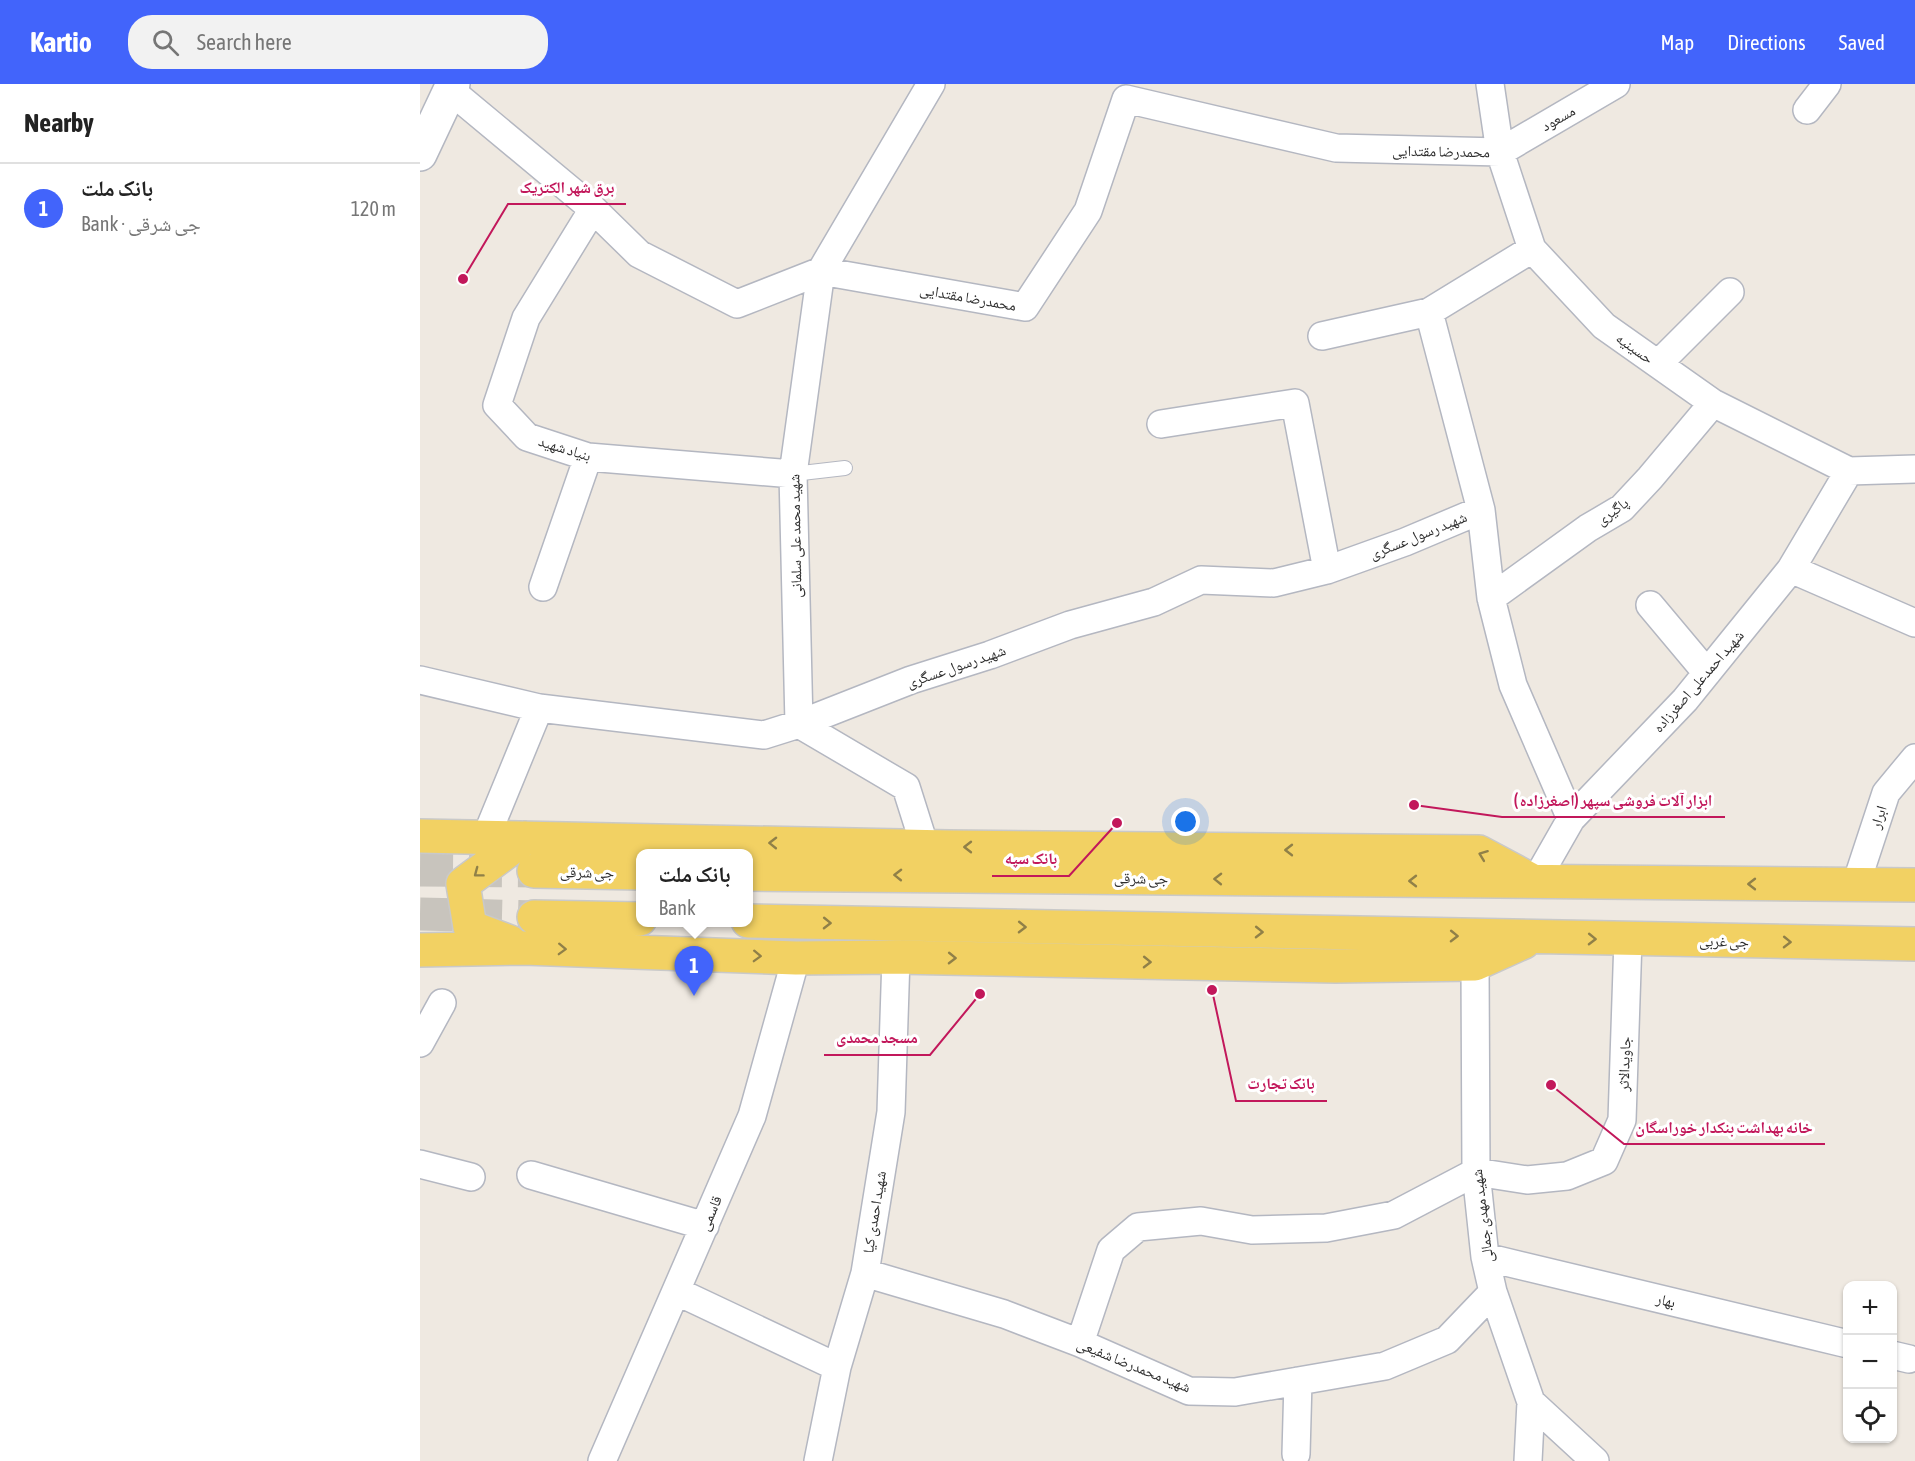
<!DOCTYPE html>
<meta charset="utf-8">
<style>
:root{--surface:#fff;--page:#f2f2f2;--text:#222;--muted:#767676;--line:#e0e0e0;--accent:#4264fb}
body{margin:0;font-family:"Asap Condensed","Noto Naskh Arabic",sans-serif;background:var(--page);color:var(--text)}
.controls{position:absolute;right:18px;bottom:18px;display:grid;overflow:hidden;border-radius:12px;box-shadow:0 2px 4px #0004}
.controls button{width:54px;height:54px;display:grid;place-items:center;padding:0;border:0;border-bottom:2px solid var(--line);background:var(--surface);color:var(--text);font:30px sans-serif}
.you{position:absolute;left:766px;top:738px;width:21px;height:21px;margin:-15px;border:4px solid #fff;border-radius:50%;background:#1a73e8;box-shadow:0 0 0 9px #1a73e833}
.badge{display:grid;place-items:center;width:39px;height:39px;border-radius:50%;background:var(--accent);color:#fff;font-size:20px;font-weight:700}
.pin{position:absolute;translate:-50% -50px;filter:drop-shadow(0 2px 3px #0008)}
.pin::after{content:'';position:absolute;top:32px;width:21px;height:18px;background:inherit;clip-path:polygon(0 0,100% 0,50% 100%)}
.popup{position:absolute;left:216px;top:765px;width:117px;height:78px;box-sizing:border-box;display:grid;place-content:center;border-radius:12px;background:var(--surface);filter:drop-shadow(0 2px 4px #0005);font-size:20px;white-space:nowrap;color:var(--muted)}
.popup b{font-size:22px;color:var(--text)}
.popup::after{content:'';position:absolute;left:50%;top:100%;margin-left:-12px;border:12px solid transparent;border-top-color:var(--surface)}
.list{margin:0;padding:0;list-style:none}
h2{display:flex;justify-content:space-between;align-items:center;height:78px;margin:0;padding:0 24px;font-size:26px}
h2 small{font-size:20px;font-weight:400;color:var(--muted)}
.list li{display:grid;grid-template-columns:39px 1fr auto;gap:18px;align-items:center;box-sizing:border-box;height:90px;padding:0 24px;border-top:2px solid var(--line)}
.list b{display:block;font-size:22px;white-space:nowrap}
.list p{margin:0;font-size:20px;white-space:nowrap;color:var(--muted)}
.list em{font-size:20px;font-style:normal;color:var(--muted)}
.icon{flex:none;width:33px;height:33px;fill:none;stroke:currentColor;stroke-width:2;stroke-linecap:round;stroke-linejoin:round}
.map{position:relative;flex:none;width:1495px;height:1377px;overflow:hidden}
header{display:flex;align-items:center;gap:36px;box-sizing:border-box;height:84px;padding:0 30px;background:var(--accent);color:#fff}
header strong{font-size:28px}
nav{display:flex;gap:33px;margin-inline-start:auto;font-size:21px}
.search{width:420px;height:54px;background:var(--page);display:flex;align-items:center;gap:15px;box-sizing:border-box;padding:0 21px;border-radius:24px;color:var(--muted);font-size:22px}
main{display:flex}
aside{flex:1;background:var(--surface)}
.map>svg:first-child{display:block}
</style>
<header>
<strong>Kartio</strong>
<div class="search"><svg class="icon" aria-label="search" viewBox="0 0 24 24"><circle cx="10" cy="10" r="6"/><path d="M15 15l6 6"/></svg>Search here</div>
<nav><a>Map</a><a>Directions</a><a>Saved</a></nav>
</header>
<main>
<aside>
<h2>Nearby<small></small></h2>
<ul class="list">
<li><span class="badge">1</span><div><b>بانک ملت</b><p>Bank · جی شرقی</p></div><em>120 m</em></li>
</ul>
</aside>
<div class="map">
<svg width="1495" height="1377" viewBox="0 0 1495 1377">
<rect width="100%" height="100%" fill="#efe9e1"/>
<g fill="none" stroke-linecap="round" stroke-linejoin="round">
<path stroke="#c8c4bd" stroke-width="33" stroke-dasharray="33 16" stroke-linecap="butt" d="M0 786 114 787
M0 830 114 833"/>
<g stroke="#b4b7c1" stroke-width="16">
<path id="lane" d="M373 390 425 384"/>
</g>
<g stroke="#b4b7c1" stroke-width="30">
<path id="street" d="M1070 0 1080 68 1112 165 1184 242 1293 319 1429 387 1495 385
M30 6 173 125 219 170 317 220 401 187 605 223 668 127 706 15 916 64 1080 68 1196 0
M1387 26 1407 0
M173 125 106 234 77 321 107 353 168 373 373 390
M1009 228 1061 426 1071 514 1093 601 1151 735
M902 252 1009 228 1112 165
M1238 280 1310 208
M741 340 875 319 907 486
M1371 485 1495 539
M123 503 168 373
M1071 514 1168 444 1202 424 1230 394 1293 319
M1230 521 1287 589
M0 596 119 624 344 651 379 640 491 596 570 571 650 541 734 518 781 496 854 499 907 486 985 458 1061 426
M66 753 119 624
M505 763 486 703 379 640 373 390 401 187 511 0
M1115 798 1151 735 1265 616 1371 485 1429 387
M1436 800 1466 709 1495 674
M1055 880 1056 1088 1065 1173 1073 1208 1111 1318 1108 1377
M0 959 22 919
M0 1080 51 1093
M111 1091 285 1142
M1065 1173 1428 1260
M445 1189 584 1230 660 1259 769 1307 815 1308 965 1282 1027 1256 1073 1208
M256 1207 417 1283
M660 1259 691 1166 718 1143 781 1137 832 1146 906 1144 974 1131 1056 1088 1107 1096 1147 1092 1184 1077 1202 1036 1208 855
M1472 1271 1489 1275
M1111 1318 1175 1377
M876 1370 878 1297
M182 1377 332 1032 376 874
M398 1377 417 1283 445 1189 471 1028 476 873"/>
</g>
<g stroke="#b4b7c1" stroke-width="36">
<path id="secondary" d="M0 70 33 0"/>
</g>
<g stroke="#c9c9c9" stroke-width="36">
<path id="primary" d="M0 752 529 763 1059 768 1111 796
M114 787 220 789
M328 790 1495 801
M114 833 220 835
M328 837 1495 860
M90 858 50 843 43 800 105 754
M0 866 104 864 376 874 476 873 915 882 1055 880 1104 858"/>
</g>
<use href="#lane" stroke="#fff" stroke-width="14"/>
<use href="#street" stroke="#fff" stroke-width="27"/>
<use href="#secondary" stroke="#fff" stroke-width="33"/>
<use href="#primary" stroke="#f2d163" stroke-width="33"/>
</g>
<defs><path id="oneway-chevron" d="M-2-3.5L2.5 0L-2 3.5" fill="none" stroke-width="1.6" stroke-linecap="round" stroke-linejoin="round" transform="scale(1.5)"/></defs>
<g stroke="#908048">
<use href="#oneway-chevron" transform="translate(353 759) rotate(-179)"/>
<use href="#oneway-chevron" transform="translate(548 763) rotate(-180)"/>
<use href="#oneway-chevron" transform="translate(869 766) rotate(-180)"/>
<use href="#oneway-chevron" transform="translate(1063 771) rotate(-159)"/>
<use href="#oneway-chevron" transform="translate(58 789) rotate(143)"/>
<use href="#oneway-chevron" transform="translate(478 791) rotate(-179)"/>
<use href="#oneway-chevron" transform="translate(798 795) rotate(-179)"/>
<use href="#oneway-chevron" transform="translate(993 797) rotate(-180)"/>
<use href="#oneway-chevron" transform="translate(1332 800) rotate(-180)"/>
<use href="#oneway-chevron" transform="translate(407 839) rotate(1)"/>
<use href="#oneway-chevron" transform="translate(602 843) rotate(1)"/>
<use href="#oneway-chevron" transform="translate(839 848) rotate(1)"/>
<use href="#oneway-chevron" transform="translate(1034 852) rotate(1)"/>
<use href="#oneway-chevron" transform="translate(1172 855) rotate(1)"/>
<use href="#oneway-chevron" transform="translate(1367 858) rotate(1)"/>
<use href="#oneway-chevron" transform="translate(142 865) rotate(2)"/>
<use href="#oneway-chevron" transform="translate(337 872) rotate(2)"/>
<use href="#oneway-chevron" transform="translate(532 874) rotate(1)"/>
<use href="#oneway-chevron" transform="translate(727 878) rotate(1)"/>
</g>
<g text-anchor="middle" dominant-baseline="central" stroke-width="6" stroke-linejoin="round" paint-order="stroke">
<g font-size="15" fill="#2e2e2e" stroke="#fff">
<text transform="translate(1138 34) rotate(-30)">مسعود</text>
<text transform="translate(1021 67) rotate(1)">محمدرضا مقتدایی</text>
<text transform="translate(548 213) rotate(10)">محمدرضا مقتدایی</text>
<text transform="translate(1215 264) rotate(35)">حسینیه</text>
<text transform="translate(145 364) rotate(17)">بنیاد شهید</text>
<text transform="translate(1192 427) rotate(-36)">پاگیری</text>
<text transform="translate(998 451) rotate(-22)">شهید رسول عسگری</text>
<text transform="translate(375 452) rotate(-91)">شهید محمد علی سلمانی</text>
<text transform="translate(536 582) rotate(-19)">شهید رسول عسگری</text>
<text transform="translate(1278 597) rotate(-49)">شهید احمدعلی اصغرزاده</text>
<text transform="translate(1458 733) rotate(-72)">ابرار</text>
<text transform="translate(167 788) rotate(1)">جی شرقی</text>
<text transform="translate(721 794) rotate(1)">جی شرقی</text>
<text transform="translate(1304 857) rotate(1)">جی غربی</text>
<text transform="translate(1204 980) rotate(-88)">جاویدالاثر</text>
<text transform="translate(454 1128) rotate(-81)">شهید احمدی کیا</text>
<text transform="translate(290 1129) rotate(-67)">قاسمی</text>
<text transform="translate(1062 1132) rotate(-97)">شهید مهدی جمالی</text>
<text transform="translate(1246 1216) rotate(14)">بهار</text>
<text transform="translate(714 1281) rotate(22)">شهید محمدرضا شفیعی</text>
</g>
</g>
<path fill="none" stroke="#c2185b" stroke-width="2" d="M43 195L88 120H206M994 721L1082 733H1305M697 739L649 792H572M560 910L510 971H404M792 906L816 1017H907M1131 1001L1204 1060H1405"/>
<g fill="#c2185b" stroke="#fff" stroke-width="2">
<circle cx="43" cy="195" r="6"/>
<circle cx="994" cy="721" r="6"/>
<circle cx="697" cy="739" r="6"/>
<circle cx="560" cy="910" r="6"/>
<circle cx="792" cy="906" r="6"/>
<circle cx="1131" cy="1001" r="6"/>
</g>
<g font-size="16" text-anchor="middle" font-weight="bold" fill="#c2185b" stroke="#fff" stroke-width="6" stroke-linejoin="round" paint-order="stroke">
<text x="147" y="109">برق شهر الکتریک</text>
<text x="1193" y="722">ابزار آلات فروشی سپهر (اصغرزاده )</text>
<text x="611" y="780">بانک سپه</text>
<text x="457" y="959">مسجد محمدی</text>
<text x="861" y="1005">بانک تجارت</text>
<text x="1304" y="1049">خانه بهداشت بنکدار خوراسگان</text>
</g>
</svg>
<div class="controls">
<button>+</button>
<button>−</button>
<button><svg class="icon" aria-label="locate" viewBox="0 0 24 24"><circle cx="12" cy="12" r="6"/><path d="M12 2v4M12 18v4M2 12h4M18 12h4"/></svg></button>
</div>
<div class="you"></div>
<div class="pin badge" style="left:274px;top:912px">1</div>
<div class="popup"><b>بانک ملت</b>Bank</div>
</div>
</main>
